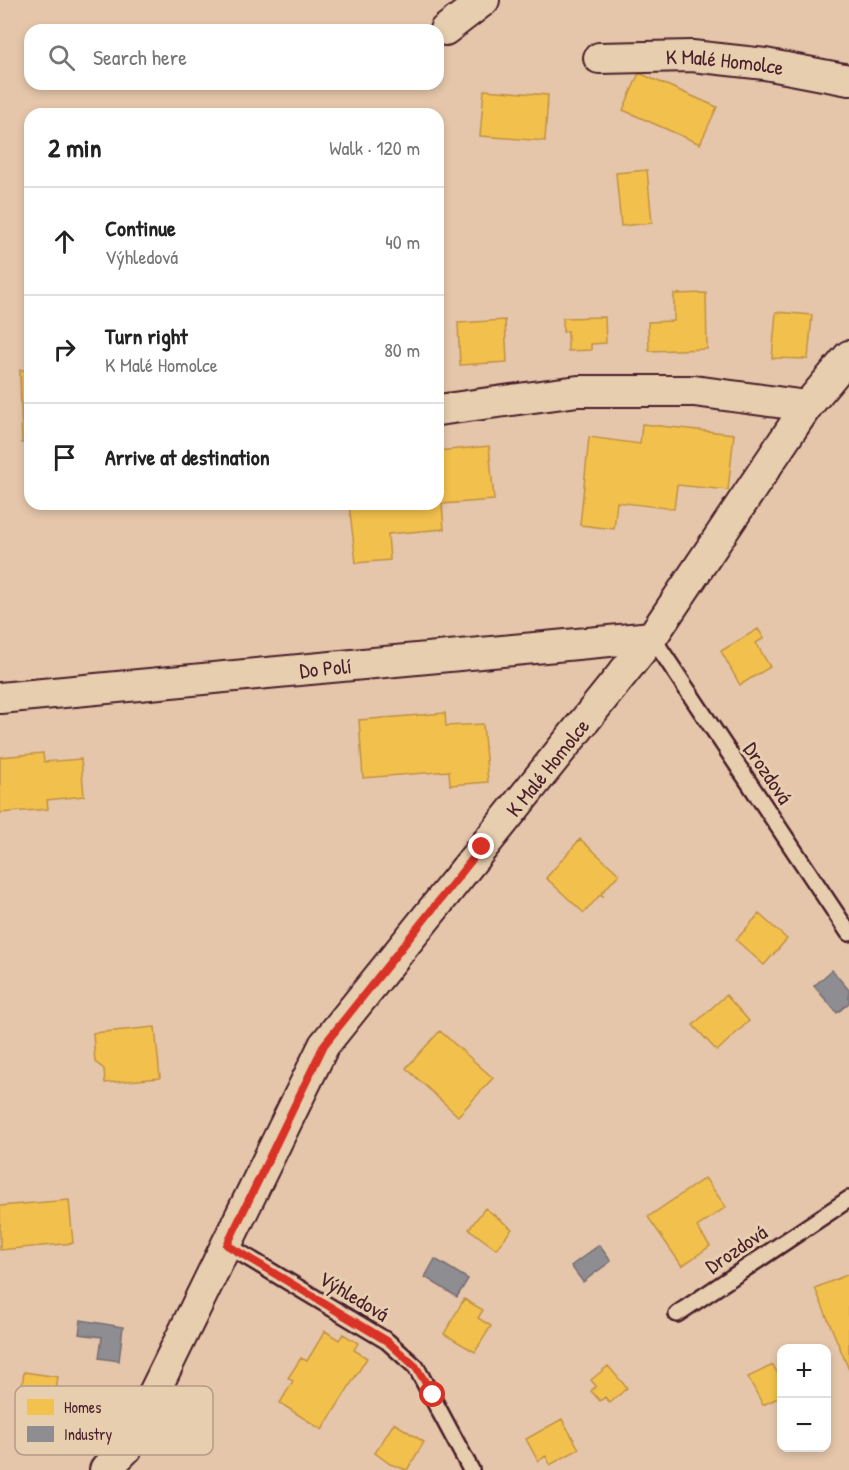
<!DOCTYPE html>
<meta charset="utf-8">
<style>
:root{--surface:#fff;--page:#f2f2f2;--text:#222;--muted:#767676;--line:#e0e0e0}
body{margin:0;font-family:"Patrick Hand",sans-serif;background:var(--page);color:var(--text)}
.controls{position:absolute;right:18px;bottom:18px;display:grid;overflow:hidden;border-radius:12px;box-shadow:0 3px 9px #0003}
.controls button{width:54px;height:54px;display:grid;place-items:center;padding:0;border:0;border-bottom:2px solid var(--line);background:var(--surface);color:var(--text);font:30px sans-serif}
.stop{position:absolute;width:18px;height:18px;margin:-14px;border:4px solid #d93025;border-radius:50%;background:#fff}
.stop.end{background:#d93025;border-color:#fff;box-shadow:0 2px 6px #0008}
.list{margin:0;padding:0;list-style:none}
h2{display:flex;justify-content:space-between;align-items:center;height:78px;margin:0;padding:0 24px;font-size:26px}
h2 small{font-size:20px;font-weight:400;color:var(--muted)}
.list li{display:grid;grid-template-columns:39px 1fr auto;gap:18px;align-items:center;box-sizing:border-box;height:108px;padding:0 24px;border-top:2px solid var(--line)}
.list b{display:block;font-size:22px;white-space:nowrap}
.list p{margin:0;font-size:20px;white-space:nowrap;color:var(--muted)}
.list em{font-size:20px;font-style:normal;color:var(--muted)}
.icon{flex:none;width:33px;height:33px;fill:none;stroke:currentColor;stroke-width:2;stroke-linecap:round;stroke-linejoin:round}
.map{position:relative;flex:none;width:849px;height:1470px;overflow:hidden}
.search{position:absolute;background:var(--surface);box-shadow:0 3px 9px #0003;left:24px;top:24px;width:420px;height:66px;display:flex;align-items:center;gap:15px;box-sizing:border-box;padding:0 21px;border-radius:18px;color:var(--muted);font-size:22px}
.panel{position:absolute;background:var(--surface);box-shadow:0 3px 9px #0003;left:24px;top:108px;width:420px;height:402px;border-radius:18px}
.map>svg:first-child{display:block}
</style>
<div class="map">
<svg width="849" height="1470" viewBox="0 0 849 1470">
<rect width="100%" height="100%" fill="#e5c6aa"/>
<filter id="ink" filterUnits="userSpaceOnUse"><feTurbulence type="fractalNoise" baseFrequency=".0167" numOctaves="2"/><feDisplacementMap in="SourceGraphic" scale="12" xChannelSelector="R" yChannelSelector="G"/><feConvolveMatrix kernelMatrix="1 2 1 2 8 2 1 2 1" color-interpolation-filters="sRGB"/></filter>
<g filter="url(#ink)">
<path fill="#f2c14e" stroke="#c09044" stroke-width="1.5" d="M639 73 717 107 700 144 623 110Z
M484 90 548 95 545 141 480 136Z
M647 170 652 223 621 226 616 173Z
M706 293 707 349 649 351 648 322 674 321V294Z
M776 312 812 315 808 359 772 358Z
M605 317 606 343 591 344V350L568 351V331L563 332V318Z
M505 320 507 362 460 365 458 323Z
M20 370H30V443H22Z
M642 424 734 434 728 490 677 485 674 509 617 502 614 529 580 525 589 437 640 444Z
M489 446 494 500 442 504 444 529 388 534 390 560 356 563 349 504H438V451Z
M758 629 764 638 756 643 770 667 740 685 721 651Z
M445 713 446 726 483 724 488 782 450 785 449 771 363 778 359 720Z
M43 753 44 762 81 759 84 796 47 800 48 809 0 813V757Z
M580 839 619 874 601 894 603 896H599L584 913 546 878Z
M759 914 787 939 764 965 736 940Z
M726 995 749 1021 717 1051 693 1025Z
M155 1027 160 1078 105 1083 104 1069 95 1062 93 1033Z
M440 1031 493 1078 458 1116 406 1068Z
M705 1178 726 1207 697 1227 710 1246 682 1266 648 1217Z
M69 1200 73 1243 0 1250V1206Z
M485 1208 512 1229 496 1249 469 1229Z
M849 1274V1370L815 1288Z
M464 1299 483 1310 478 1318 491 1326 475 1352 444 1334Z
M325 1331 339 1340 343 1334 358 1343 354 1350 367 1358 322 1430 280 1403 293 1381 288 1378 301 1358 307 1361Z
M773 1365 782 1381V1396L763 1405 748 1377Z
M608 1366 627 1388 610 1403 605 1397 600 1401 591 1391 596 1386 591 1380Z
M24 1372 58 1377 53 1411 19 1407Z
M562 1419 579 1449 550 1465 546 1456 538 1461 526 1439Z
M394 1423 424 1442 407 1470 390 1464 375 1453Z"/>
<path fill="#8d8d92" stroke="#796c73" stroke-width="1.5" d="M832 970 849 990V1003L837 1013 814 986Z
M599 1245 611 1261 583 1282 571 1266Z
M435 1259 468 1279 457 1297 425 1277Z
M81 1320 123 1327 119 1361 99 1358 102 1337 79 1334Z"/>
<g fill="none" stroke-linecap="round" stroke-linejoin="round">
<g stroke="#4a1f2b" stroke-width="20">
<path id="lane" d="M652 637 849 933
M227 1245 387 1341 416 1367 471 1470
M677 1314 849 1199"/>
</g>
<g stroke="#4a1f2b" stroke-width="34">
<g id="street">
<path d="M445 30 484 0"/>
<path id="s1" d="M599 58 692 56 765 64 849 80"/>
<path d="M438 410 578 391H694L807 406"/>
<path id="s2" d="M0 698 652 637"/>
<path id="s3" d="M105 1470 127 1448 324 1045 652 637 807 406 849 356"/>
</g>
</g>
<use href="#lane" stroke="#e6ceae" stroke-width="15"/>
<use href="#street" stroke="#e6ceae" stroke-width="30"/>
</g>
</g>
<g fill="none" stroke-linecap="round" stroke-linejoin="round" filter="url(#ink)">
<path stroke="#d93025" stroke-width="8" d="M433 1395 416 1367 387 1341 227 1245 324 1045 482 847"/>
</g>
<g text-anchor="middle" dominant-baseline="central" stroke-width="6" stroke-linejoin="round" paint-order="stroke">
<g font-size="21" fill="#4a1f2b" stroke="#e6ceae">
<text stroke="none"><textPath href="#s1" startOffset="126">K Malé Homolce</textPath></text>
<text stroke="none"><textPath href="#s2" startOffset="327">Do Polí</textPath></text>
<text stroke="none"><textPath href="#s3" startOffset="836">K Malé Homolce</textPath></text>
<text transform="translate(768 773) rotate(56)">Drozdová</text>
<text transform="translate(736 1249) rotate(-34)">Drozdová</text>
<text transform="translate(354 1296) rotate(31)">Výhledová</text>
</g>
</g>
<rect x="15" y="1386" width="198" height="69" rx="9" fill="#e6ceae" stroke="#b79a87" stroke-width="1.5"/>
<rect x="27" y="1399" width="27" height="16" fill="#f2c14e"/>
<rect x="27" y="1426" width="27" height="16" fill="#8d8d92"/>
<g font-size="16" fill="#4a1f2b">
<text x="64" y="1413">Homes</text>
<text x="64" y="1440">Industry</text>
</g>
</svg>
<div class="controls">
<button>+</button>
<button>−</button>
</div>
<div class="stop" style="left:433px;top:1395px"></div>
<div class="stop end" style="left:482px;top:847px"></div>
<div class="search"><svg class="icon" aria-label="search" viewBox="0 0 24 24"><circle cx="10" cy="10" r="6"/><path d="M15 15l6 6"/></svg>Search here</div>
<section class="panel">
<h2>2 min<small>Walk · 120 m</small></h2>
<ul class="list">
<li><svg class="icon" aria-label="ahead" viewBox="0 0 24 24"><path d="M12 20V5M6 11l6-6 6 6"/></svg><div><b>Continue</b><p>Výhledová</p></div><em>40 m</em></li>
<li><svg class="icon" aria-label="right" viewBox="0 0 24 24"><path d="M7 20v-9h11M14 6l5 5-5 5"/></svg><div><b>Turn right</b><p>K Malé Homolce</p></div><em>80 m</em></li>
<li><svg class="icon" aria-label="arrive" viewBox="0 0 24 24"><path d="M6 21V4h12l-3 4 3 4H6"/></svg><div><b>Arrive at destination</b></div></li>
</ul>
</section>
</div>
